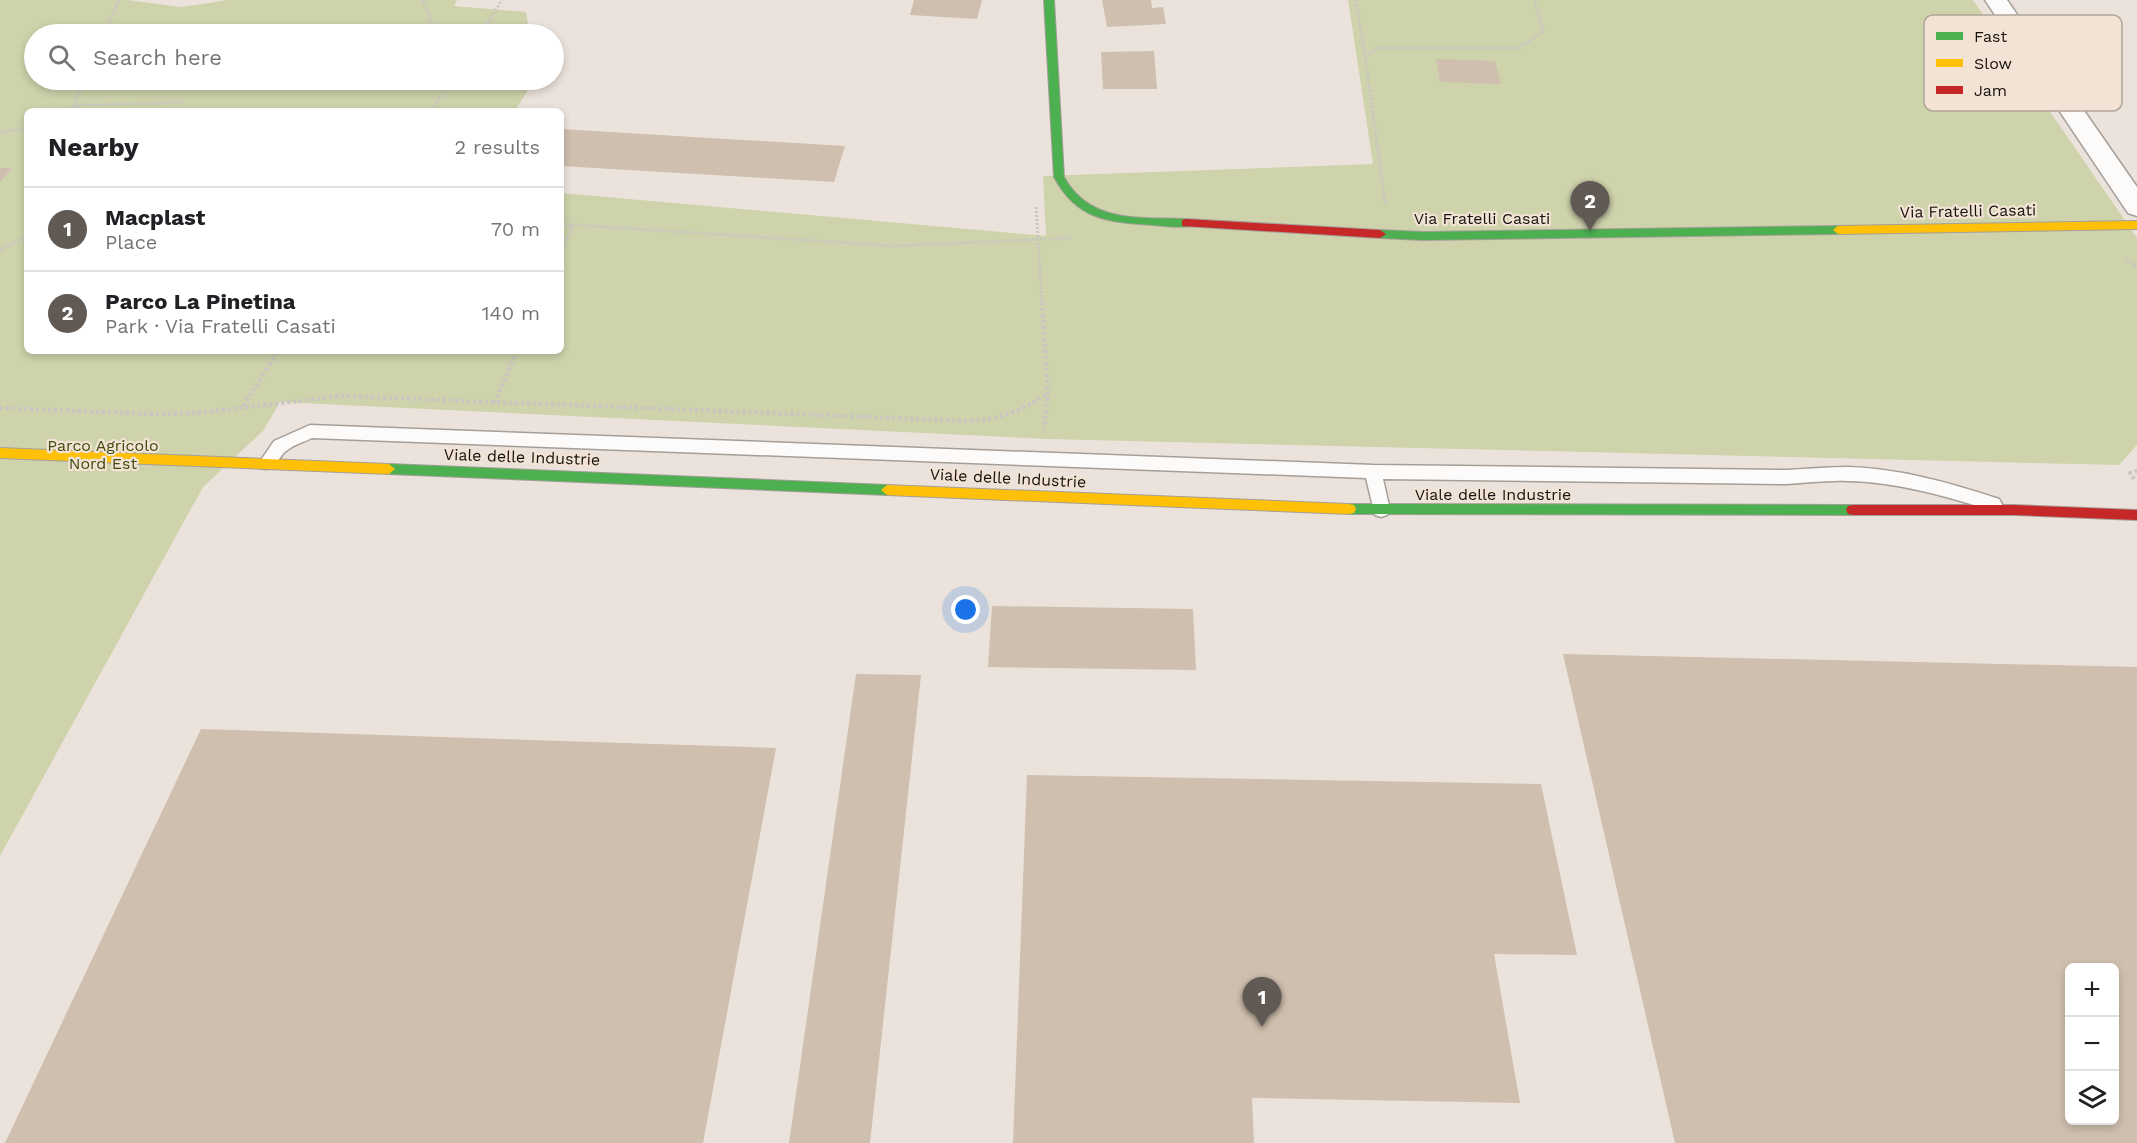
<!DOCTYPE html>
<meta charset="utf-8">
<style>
:root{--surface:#fff;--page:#f6f6f6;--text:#202124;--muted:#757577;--line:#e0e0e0;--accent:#615a54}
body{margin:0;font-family:"Work Sans",sans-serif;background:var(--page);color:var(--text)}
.controls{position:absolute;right:18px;bottom:18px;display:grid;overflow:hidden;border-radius:9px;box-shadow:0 3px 9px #0003}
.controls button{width:54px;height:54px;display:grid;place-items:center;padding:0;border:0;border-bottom:2px solid var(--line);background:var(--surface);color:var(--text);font:30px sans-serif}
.you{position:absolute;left:966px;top:610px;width:21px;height:21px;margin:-15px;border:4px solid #fff;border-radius:50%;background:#1a73e8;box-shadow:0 0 0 9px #1a73e833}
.badge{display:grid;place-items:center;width:39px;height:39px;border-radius:50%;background:var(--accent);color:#fff;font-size:20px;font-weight:700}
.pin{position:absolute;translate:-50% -50px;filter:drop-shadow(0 2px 3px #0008)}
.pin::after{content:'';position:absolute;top:32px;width:21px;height:18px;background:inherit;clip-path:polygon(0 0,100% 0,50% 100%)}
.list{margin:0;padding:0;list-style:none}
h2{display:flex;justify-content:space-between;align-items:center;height:78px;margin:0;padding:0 24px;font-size:26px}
h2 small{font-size:20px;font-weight:400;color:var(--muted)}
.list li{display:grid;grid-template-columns:39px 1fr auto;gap:18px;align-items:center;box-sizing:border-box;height:84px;padding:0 24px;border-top:2px solid var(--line)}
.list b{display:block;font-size:22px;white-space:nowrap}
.list p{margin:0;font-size:20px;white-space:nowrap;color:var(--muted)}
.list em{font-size:20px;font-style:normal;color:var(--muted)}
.icon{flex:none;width:33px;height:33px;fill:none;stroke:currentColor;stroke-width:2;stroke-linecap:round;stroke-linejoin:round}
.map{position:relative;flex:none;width:2137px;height:1143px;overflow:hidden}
.search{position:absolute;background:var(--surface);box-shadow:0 3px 9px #0003;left:24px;top:24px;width:540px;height:66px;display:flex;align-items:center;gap:15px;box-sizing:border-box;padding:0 21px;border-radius:33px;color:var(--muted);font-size:22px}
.panel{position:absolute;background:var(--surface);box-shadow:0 3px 9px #0003;left:24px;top:108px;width:540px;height:246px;border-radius:9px}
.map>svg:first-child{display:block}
</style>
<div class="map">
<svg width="2137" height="1143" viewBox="0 0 2137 1143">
<rect width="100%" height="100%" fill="#ebe3db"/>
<path fill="#ced3ac" d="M0 0H127L182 7 228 0H457L454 6 526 12 530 34H34V80H534L515 111H27V351H561V193L1046 236 1043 176 1373 164 1348 0H1973L2137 238V445L2119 465 1048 439 280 402 263 431 203 487 0 856Z"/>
<path fill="#cebfae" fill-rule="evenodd" d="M914 0H982L977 19 910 15Z
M1102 0H1151L1152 8 1163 7 1166 24 1107 27Z
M1154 51 1157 89H1103L1101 52Z
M1436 59 1495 61 1501 84 1440 82Z
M561 129 845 146 834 182 561 166Z
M0 168H12L0 182Z
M992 606 1193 609 1196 670 988 667Z
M1563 654 2137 667V1143H1675ZM2070 968H2114V1120H2070Z
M856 674 921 675 870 1143H789Z
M201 729 776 748 703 1143H5Z
M1027 775 1541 784 1577 955 1494 954 1520 1103 1252 1098 1254 1143H1013Z"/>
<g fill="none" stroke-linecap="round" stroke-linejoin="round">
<g stroke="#a59e98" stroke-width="3">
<path id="lane" d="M310 425 1373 465 1787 470C1807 469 1827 467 1847 467 1898 468 1951 483 1999 499L2002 504 1999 509 1993 511C1946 496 1897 482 1848 481 1827 480 1807 483 1787 484L1383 479 1390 510 1387 515 1381 517 1375 515 1366 478 312 438C304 442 293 445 286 451 277 458 276 473 261 468L259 463 274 441Z"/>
</g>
<g stroke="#a59e98" stroke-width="3">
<path id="street" d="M1985 0H2007L2137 187V216L2128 213Z"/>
</g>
<g stroke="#a59e98" stroke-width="2">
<path id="fast" d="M1044 0H1054L1064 177C1090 224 1140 217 1186 219L1190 220V226C1178 228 1164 226 1153 225 1108 222 1077 220 1054 177Z
M1838 226 1843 230 1838 234 1423 240 1380 238 1374 234 1380 230 1423 232Z
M389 464 887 485 893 490 887 495 389 474 383 469Z
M1349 504 1853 505 1858 506 1860 510 1858 514 1853 515 1349 514 1344 513 1342 509 1344 505Z"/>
</g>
<g stroke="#a59e98" stroke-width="2">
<path id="slow" d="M2137 221V229L1838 234 1833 230 1838 226Z
M0 448 389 464 395 469 389 474 0 458Z
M887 485 1349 504 1354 505 1356 509 1354 513 1349 514 887 495 881 490Z"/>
</g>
<g stroke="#a59e98" stroke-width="2">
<path id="jam" d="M1186 219 1380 230 1386 234 1380 238 1182 226V220Z
M1853 505H2014L2137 510V520L2014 515H1853L1848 514 1846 510 1848 506Z"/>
</g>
<path stroke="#c8c5c2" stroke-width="3" stroke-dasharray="2 2" stroke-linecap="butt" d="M423 0 436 34
M1356 0 1365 56
M104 34 119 0
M480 34 502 0
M93 105 184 102
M74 106 85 80
M66 111 84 104 93 105 95 111
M431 111 451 80
M0 132 27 128
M1385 203 1365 56 1378 48H1519L1544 31 1534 0
M1036 207 1042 303
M561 224 893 246 1071 238
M0 250 27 236
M561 251 573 225
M2124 258 2137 267"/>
<path stroke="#c8c5c2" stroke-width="4" stroke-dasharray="3 3" stroke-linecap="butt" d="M1042 302 1048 394 1044 429
M494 403 517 351
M243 406 278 351
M0 408 156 414 197 413 342 396 970 421C999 420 1023 410 1047 394
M2134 479 2130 473 2137 471"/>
<use href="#lane" fill="#fcfbfa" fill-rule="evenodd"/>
<use href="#street" fill="#fcfbfa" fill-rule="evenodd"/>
<use href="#fast" fill="#4caf50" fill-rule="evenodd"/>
<use href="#slow" fill="#ffc107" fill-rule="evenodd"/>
<use href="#jam" fill="#c62828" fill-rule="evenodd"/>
</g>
<g text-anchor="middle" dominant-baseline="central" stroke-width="4.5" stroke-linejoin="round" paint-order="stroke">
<g font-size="16" fill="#16110c" stroke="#f2e3d4">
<text transform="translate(1968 211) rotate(-1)">Via Fratelli Casati</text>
<text x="1482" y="218">Via Fratelli Casati</text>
<text transform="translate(522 457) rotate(2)">Viale delle Industrie</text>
<text transform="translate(1008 478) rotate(3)">Viale delle Industrie</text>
<text x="1493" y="494">Viale delle Industrie</text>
</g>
<g font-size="16" fill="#3f4a0d" stroke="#f2e3d4">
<text x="103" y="445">Parco Agricolo<tspan x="103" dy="18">Nord Est</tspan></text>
</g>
</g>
<rect x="1924" y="15" width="198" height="96" rx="9" fill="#f2e3d4" stroke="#b0a498" stroke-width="1.5"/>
<rect x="1936" y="32" width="27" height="8" fill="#4caf50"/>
<rect x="1936" y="59" width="27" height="8" fill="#ffc107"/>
<rect x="1936" y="86" width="27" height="8" fill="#c62828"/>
<g font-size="16" fill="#16110c">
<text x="1974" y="42">Fast</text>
<text x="1974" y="69">Slow</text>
<text x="1974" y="96">Jam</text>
</g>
</svg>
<div class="controls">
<button>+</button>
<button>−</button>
<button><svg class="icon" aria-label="layers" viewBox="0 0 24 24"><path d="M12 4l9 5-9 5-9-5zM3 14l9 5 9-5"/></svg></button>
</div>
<div class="you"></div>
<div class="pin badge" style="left:1262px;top:1027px">1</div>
<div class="pin badge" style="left:1590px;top:231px">2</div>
<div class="search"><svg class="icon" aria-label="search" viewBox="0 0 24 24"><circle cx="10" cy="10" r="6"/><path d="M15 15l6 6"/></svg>Search here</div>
<section class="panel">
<h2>Nearby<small>2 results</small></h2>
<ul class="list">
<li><span class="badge">1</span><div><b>Macplast</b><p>Place</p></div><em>70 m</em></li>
<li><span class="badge">2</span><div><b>Parco La Pinetina</b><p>Park · Via Fratelli Casati</p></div><em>140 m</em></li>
</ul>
</section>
</div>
